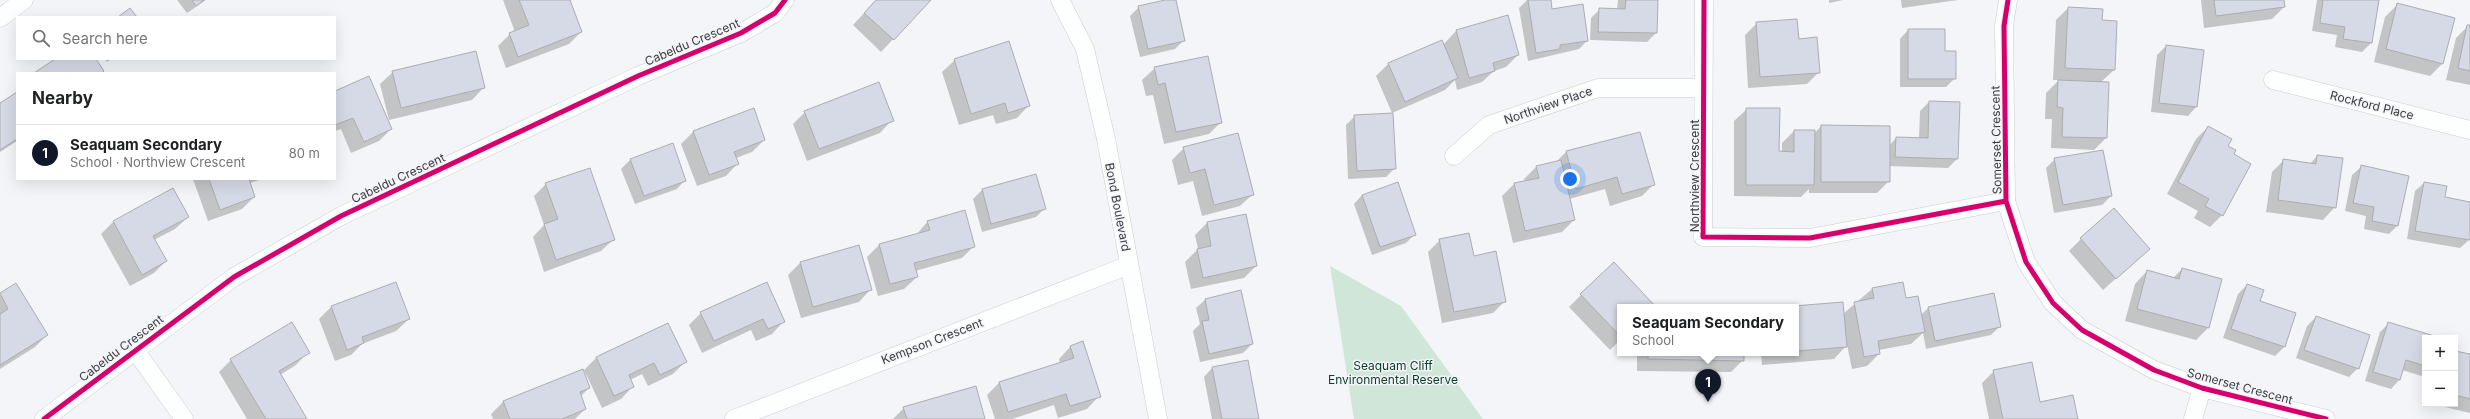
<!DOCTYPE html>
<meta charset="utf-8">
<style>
:root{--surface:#fff;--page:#f6f6f6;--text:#202124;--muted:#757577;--line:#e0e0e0;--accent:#111827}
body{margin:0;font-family:Inter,sans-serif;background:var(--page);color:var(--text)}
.controls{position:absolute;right:12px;bottom:12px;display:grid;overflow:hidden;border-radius:0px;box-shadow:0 4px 16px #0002}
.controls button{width:36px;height:36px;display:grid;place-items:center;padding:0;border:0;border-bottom:1px solid var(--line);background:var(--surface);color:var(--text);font:20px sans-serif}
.you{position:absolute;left:1570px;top:179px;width:14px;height:14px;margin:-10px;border:3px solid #fff;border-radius:50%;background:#1a73e8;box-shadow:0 0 0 6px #1a73e833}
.badge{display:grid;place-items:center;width:26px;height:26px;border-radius:50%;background:var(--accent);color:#fff;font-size:13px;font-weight:700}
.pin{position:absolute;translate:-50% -33px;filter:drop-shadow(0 1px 2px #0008)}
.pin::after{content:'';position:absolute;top:21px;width:14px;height:12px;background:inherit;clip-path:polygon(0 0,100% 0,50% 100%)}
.popup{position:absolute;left:1617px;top:304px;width:182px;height:52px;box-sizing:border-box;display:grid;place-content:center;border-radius:0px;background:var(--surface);filter:drop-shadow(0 1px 3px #0005);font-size:13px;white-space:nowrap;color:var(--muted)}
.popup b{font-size:15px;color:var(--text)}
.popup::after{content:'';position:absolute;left:50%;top:100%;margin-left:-8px;border:8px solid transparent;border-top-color:var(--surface)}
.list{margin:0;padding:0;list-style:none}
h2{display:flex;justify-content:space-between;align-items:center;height:52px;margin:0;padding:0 16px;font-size:17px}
h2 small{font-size:13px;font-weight:400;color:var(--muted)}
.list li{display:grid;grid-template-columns:26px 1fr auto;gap:12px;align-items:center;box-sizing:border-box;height:56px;padding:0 16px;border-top:1px solid var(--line)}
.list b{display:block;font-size:15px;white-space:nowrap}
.list p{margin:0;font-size:13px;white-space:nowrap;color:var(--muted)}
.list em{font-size:13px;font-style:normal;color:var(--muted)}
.icon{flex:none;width:22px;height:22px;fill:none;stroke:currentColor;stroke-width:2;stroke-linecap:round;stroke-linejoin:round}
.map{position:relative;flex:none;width:2470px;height:419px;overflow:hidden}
.search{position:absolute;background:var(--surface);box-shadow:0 4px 16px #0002;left:16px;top:16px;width:320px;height:44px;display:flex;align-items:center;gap:10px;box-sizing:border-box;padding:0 14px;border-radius:0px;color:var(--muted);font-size:15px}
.panel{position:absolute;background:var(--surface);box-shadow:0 4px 16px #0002;left:16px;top:72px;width:320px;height:108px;border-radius:0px}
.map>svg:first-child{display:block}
</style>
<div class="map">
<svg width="2470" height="419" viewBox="0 0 2470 419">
<rect width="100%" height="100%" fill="#f3f5f8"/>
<path fill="#cfe6d9" d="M1330 266 1401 306 1483 419H1354Z"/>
<path fill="#0003" d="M177 0H206L187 13Z
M503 0H569L581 32 569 44 506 68 498 46 510 34 515 32Z
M876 0H930L881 52 853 25Z
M1169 0H1175L1184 40 1175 49 1140 57 1130 16 1139 7Z
M1527 0H1550L1552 10 1587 41 1579 49 1528 61 1519 8Z
M1618 0H1657L1656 33 1647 42 1590 40 1591 18 1600 9H1617Z
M1829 0H1843L1829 3Z
M1901 0H1958L1902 8Z
M2201 0H2283L2284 7 2272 19 2204 28Z
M2317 0H2378L2371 43 2362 52 2335 47 2337 35 2312 31Z
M2397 5 2442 64 2430 76 2374 62 2385 17Z
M2068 8 2101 21 2116 22 2114 70 2101 82 2106 138 2094 150 2051 148 2052 119H2045L2046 93 2059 80H2053L2056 20Z
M1507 16 1518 55 1506 67 1494 71 1482 82 1457 90 1455 80 1445 90 1392 113 1376 76 1388 64 1441 41 1443 45 1456 31Z
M1757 23 1798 40 1819 72 1807 84 1748 88 1745 35Z
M2468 26H2470V85L2446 80 2456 38Z
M1908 30 1944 52 1955 78 1946 87H1900V39Z
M2166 46 2203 51 2196 107 2188 116 2151 112 2157 55Z
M105 59H112L107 62Z
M955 60 1029 105 1017 118 996 124 993 115 959 125 942 72Z
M1155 68 1221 122 1209 134 1164 144 1153 95 1146 96 1142 80Z
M393 72 484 87 472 100 389 120 380 84Z
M335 92 391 129 379 141 351 153 341 129 335 131Z
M17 93V141L0 152V104Z
M1929 102 1959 103 1957 159 1948 168 1889 166V181L1877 193H1809V189L1801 197 1734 196V121L1747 109 1778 152H1782V143L1794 131 1814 134 1821 126 1889 146 1896 138 1919 139 1920 111Z
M753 109 764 140 752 152 736 158 738 163 726 176 697 186 681 144 693 132Z
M805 112 892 120 880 133 807 161 793 124Z
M1355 116 1395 168 1386 177 1348 179 1346 125Z
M2208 127 2226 147 2222 215 2210 227 2194 218 2198 211 2167 194 2196 139Z
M1640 134 1654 184 1642 196 1610 206 1605 189 1569 199 1574 220 1562 232 1513 243 1502 196 1514 184 1525 182 1524 179 1536 167 1555 163 1566 152Z
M672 144 685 180 677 189 635 204 621 169 630 160Z
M1184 148 1253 194 1240 206 1202 216 1193 181 1178 185 1172 160Z
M2317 156 2335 207 2323 220 2266 212 2272 172 2284 160 2310 164Z
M2055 159 2111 196 2102 205 2054 213 2046 168Z
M2361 167 2397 226 2389 234 2364 229 2366 216 2345 211 2352 175Z
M1036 176 1045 208 1036 217 982 232 973 199 982 190Z
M193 179H262L250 183 254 197 242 209 208 221Z
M2424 183 2443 198 2470 203 2469 240 2460 248 2407 239 2415 191Z
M546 184 614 239 601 251 544 272 533 237 544 225 534 196Z
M172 189 188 217 175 229 154 240 166 261 154 273 130 286 101 234 113 222Z
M1362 195 1415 234 1406 243 1372 255 1354 204Z
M1245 215 1256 266 1244 278 1191 289 1185 262 1198 249 1195 235 1207 223Z
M928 221 974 246 962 258 915 271 917 277 904 289 878 296 867 257 879 245 916 235Z
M2081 239 2149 249 2103 290 2069 251Z
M1440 240 1473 257 1505 301 1493 313 1442 323 1428 252Z
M800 263 871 289 859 302 801 318 788 275Z
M2182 269 2208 328 2196 340 2125 321 2135 284 2147 271 2173 278Z
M395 283 409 319 396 331 362 344 351 355 335 361 319 319 331 307Z
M766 283 784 321 772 334 756 341 751 330 702 353 689 325 701 313Z
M16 285 47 335 35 347 0 369V295Z
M2247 285 2259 302 2295 314 2284 347 2275 356 2223 338 2238 294Z
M1872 289 1906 300 1920 316 1928 308 2000 326 1991 335 1926 349 1923 333 1911 344 1879 350V354L1867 366 1852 369 1847 345 1834 359 1762 365 1761 353H1796V307H1794L1842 303 1843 314Z
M1581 295 1620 307V340L1610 350 1569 307Z
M1205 300 1252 344 1243 353 1200 362 1193 331 1200 324 1196 308Z
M2316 317 2358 368 2349 377 2296 358 2307 326Z
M2389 323 2437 338H2425V377L2402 370 2399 380 2391 389 2365 381 2380 332Z
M667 324 685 362 673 374 648 386 642 374 630 380 633 386 621 399 602 408 584 370 596 358Z
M1071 346 1099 396 1087 409 1058 418 1054 405 1012 419H995L987 395 999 383 1060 363 1059 359Z
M308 352 296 365 280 375 306 419H247L219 372 231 360Z
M2455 352 2470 355V413L2432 404H2455Z
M1637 353H1743V360L1731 372 1637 371Z
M1212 368 1258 419H1212L1204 377Z
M582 370 589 388 580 397 585 409 575 419H493L491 414 503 402Z
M1994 371 2039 403 2077 419H1989L1982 383Z
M904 408 984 419H893Z"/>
<path fill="#d6dae6" stroke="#acadaf" d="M192 0H204L196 6Z
M519 0H570L582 32 518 57 509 33 529 25Z
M876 0H931L894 40 864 13Z
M1165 0H1176L1185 41 1148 49 1138 6Z
M1528 0H1551L1552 9 1583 4 1588 41 1560 45V49L1536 53Z
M1626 0H1658L1657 33 1598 32 1599 8 1625 9Z
M2214 0H2284L2285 7 2216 16Z
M2323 0H2379L2372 43 2343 39 2345 27 2320 23Z
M2397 3 2455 18 2443 64 2386 49Z
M2068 7 2103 9 2102 20 2117 21 2115 70 2065 68Z
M130 8 137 17H118Z
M1508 15 1519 55 1493 63 1495 71 1469 78 1456 30Z
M1797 19 1799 39 1817 37 1820 73 1760 77 1756 22Z
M2467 25H2470V71L2458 68Z
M1908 29H1945V51H1956V79H1908Z
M1442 40 1458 78 1405 102 1388 63Z
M1009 41 1030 106 1008 113 1005 103 971 114 954 59Z
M2166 45 2204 50 2197 107 2159 103Z
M476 51 485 88 401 108 392 71Z
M1208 56 1222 123 1176 132 1165 83 1158 85 1154 67Z
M55 59H96L104 71 102 73H34Z
M369 76 392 129 364 142 353 118 335 125V91Z
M2058 80 2109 82 2107 138 2062 137 2063 108 2057 107Z
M879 82 894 121 819 149 804 111Z
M17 92V139L0 150V103Z
M1929 101 1960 102 1958 159 1895 157 1896 137 1928 138Z
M754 108 765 140 734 152 739 164 709 175 693 131Z
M1746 108H1780L1779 151 1794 152V130H1815L1814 185H1746Z
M1393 113 1396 169 1357 171 1354 115Z
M1821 125 1890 126V182H1821Z
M2208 126 2232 139 2228 146 2236 150 2234 154 2251 164 2223 216 2205 206 2209 199 2178 182Z
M1640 132 1655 185 1622 194 1617 177 1576 189 1566 151Z
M1238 133 1254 195 1214 205 1205 169 1190 173 1183 147Z
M673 143 686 181 644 196 630 159Z
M2103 150 2112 196 2063 205 2054 158Z
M2317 155 2343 158 2336 208 2278 200 2283 159 2316 164Z
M1561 160 1575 220 1525 231 1514 183 1539 178 1536 166Z
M2361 165 2409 176 2398 226 2372 221 2374 207 2353 203Z
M590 168 615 240 556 260 544 224 558 219 545 183Z
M1036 174 1046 209 991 224 982 189Z
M209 179H249L255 197 220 210Z
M1398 182 1416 235 1380 247 1362 195Z
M2424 182 2447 186 2445 197 2470 202V240L2415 231Z
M173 188 189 217 153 236 167 261 142 275 113 221Z
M2114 208 2150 249 2116 279 2080 238Z
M965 210 975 247 914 263 918 277 890 284 879 244 930 230 927 221Z
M1246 214 1257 266 1203 278 1197 249 1211 246 1207 222Z
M1469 233 1474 256 1496 251 1506 302 1454 312 1439 239Z
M859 245 872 290 813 307 800 262Z
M1614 262 1656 307H1620V336L1580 294Z
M2182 268 2222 279 2209 328 2137 309 2147 270 2179 279Z
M396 282 410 319 362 337 364 343 347 350 331 306Z
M767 282 785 322 768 329 763 319 714 341 700 312Z
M1903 282 1906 298 1918 296 1925 332 1878 341 1880 354 1864 357 1854 302 1874 298 1872 288Z
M16 283 48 335 0 365V314L8 309 0 293Z
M2247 284 2264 290 2260 301 2296 313 2285 347 2231 329Z
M1241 290 1253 344 1209 354 1202 321 1209 320 1205 299Z
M1994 293 2001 327 1935 341 1928 307Z
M1843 302 1847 347 1796 351V307H1781Z
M2316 316 2370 335 2359 369 2304 350Z
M292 322 310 353 279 371 307 419H266L230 359Z
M2388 322 2441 338H2425V366L2406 360 2400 380 2373 372Z
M668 323 687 362 660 375 654 363 629 375 634 387 614 396 596 357Z
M1083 341 1101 397 1070 406 1066 394 1008 412 999 382 1074 358 1070 346Z
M2455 351 2470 354V399L2455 395Z
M1648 353H1744V361L1648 359Z
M1248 360 1259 419H1222L1212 367Z
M2032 362 2040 402 2073 395 2078 419H2003L1993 370Z
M583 369 590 388 580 392 586 409 562 419H510L503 401Z
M976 386 985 419H907L903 407Z"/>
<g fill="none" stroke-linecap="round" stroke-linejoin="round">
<g stroke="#cbcccf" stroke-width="19">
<path id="street" d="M1060 0 1085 49 1106 139 1158 419
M1704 0 1703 237 1810 238 2006 201
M2008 0 2004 26 2006 201 2026 262 2053 303 2082 330 2154 370 2202 388 2326 419
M0 18 24 0
M2273 80 2470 130
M1454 156 1489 125 1598 88H1703
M135 350 184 419
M44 419 234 277 341 216 638 76 741 33 775 13 785 0
M734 419 1129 265
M2193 419 2202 388"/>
</g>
<use href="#street" stroke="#fdfefe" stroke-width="18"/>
<g stroke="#f2f4f9" stroke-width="8">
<path id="cycleway" d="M1704 0 1703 237 1810 238 2006 201
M2008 0 2004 26 2006 201 2026 262 2053 303 2082 330 2154 370 2202 388 2326 419
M44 419 234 277 341 216 638 76 741 33 775 13 785 0"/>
</g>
<use href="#cycleway" stroke="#d6006c" stroke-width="5"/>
</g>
<g text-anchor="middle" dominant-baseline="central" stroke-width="3" stroke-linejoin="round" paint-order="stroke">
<g font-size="12" fill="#3c3c3e" stroke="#f2f4f9">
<text transform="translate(692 42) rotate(-23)">Cabeldu Crescent</text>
<text transform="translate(1548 105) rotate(-19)">Northview Place</text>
<text transform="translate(2372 105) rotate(14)">Rockford Place</text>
<text transform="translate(1996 140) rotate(-91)">Somerset Crescent</text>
<text transform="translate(1694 176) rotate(-90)">Northview Crescent</text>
<text transform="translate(398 178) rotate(-25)">Cabeldu Crescent</text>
<text transform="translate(1118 207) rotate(79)">Bond Boulevard</text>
<text transform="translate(932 341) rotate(-21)">Kempson Crescent</text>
<text transform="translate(121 348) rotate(-37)">Cabeldu Crescent</text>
<text transform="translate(2240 386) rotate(15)">Somerset Crescent</text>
</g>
<g font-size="12" fill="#0c3d24" stroke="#f2f4f9">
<text x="1393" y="365">Seaquam Cliff<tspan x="1393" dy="14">Environmental Reserve</tspan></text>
</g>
</g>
</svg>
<div class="controls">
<button>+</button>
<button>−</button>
</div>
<div class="you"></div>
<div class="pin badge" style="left:1708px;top:402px">1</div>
<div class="popup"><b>Seaquam Secondary</b>School</div>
<div class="search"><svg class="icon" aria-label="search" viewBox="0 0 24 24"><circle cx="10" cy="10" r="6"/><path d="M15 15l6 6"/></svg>Search here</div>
<section class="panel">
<h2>Nearby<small></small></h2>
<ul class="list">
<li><span class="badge">1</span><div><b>Seaquam Secondary</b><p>School · Northview Crescent</p></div><em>80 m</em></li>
</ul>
</section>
</div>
